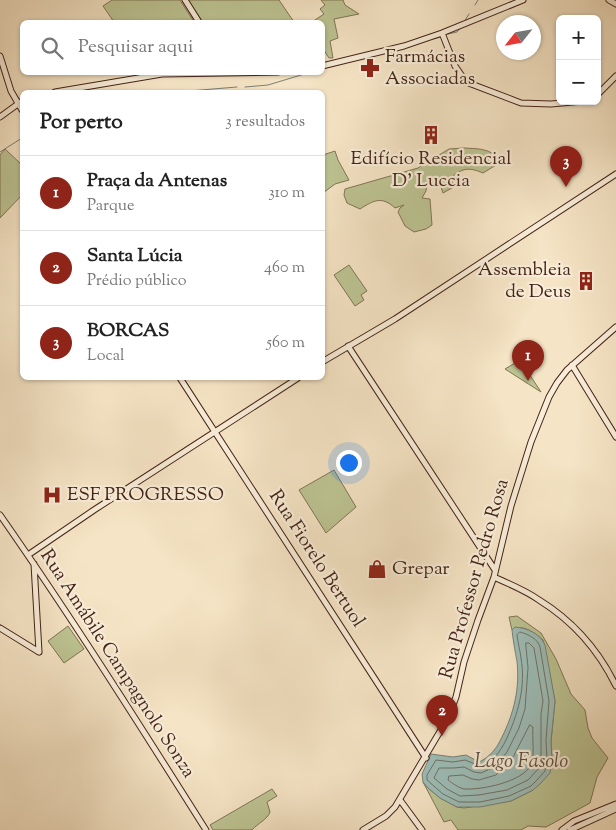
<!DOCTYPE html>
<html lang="pt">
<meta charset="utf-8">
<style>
:root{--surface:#fff;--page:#f6f6f6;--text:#222;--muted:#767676;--line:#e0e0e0;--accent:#8f2418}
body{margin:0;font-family:"Sorts Mill Goudy",serif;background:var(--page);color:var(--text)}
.controls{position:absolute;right:15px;top:15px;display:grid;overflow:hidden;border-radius:8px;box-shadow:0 1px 4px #0004}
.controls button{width:45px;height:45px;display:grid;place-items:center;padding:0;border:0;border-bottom:1px solid var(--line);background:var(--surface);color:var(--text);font:25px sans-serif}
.compass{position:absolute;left:496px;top:15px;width:45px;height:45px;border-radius:50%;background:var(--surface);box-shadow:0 1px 4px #0004;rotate:239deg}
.you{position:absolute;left:348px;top:462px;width:18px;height:18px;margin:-12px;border:4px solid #fff;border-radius:50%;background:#1a73e8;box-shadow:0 0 0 8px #1a73e833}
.badge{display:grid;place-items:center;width:32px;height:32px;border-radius:50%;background:var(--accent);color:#fff;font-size:16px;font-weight:700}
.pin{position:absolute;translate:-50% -41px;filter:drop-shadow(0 1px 2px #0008)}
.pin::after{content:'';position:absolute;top:26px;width:18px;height:15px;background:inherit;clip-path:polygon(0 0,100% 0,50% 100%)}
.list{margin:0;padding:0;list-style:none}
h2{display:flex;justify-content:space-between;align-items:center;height:65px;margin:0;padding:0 20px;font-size:21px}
h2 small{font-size:16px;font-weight:400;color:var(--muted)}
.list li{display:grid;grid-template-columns:32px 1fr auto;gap:15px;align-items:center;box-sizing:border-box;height:75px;padding:0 20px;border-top:1px solid var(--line)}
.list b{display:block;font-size:19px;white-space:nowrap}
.list p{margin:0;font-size:16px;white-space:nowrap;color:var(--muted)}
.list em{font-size:16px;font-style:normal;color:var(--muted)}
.icon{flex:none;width:28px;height:28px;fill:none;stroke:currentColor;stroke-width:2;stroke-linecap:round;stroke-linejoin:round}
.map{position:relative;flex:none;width:616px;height:830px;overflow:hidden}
.search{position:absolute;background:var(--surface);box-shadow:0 1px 4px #0004;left:20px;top:20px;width:305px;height:55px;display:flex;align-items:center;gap:12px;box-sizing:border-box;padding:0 18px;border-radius:8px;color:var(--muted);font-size:19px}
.panel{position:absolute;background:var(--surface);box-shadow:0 1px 4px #0004;left:20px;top:90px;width:305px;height:290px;border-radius:8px}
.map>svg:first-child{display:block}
</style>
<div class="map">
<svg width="616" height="830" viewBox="0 0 616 830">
<rect width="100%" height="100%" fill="#f5e4c5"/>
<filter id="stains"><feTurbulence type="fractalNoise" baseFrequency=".004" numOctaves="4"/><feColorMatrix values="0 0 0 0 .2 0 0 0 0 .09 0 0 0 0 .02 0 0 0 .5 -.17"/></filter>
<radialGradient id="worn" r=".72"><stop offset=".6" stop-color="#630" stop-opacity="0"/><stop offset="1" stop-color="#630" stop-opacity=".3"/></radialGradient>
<path fill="#bdc493" stroke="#817455" d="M112 0H180L194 22H114L103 6Z
M187 0H279L294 22H201Z
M321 0H343L345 5 359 14 334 19 338 38 330 41 333 58H329L323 49 322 22H312L324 14 320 9 325 5Z
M464 148C480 149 491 148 501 162L483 173C471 168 464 167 453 176L452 188 443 193 441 187 435 181 427 183 426 191 422 198 430 199 432 225 426 229 414 232 405 226 398 212 400 208 404 205 395 208C382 196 374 200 360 209L347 203 344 195 345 189 418 168 449 149Z
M5 149 22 165V195L0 218V155Z
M335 151 338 160 349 180 335 184 323 193V155Z
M349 265 367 291 361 295 364 300 355 306 334 275Z
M520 360 541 392 505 369Z
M334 470 356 507 326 533 299 490Z
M517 616 541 633 556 659 571 694 585 710 588 728 592 738 608 758 597 777 590 803 546 827 528 826 521 830H458L451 820 444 822 423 782 428 788 440 798 457 807 464 808 511 801 533 790 552 761 551 741 555 701 543 640C535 633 522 623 512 630L509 617Z
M68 626 84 649 64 663 48 641Z
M272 789 277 796 267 802 270 812C267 820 258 823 252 830H213L210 825Z"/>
<path fill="#9dbeb8" stroke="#7a8078" d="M515 627C527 628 541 634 545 645L555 701 551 741 552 761 550 773 540 784 533 790 511 801 480 807H457L440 798 428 788 423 782 422 774 431 754 453 757 466 755 479 762C490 757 497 748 502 737 514 713 520 688 517 661 515 651 513 640 512 630Z"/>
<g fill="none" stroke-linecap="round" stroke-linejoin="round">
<path stroke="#717168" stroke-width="1" d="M520 632C528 634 538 639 540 647L549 701 546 740 547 761 545 771 536 781 531 786 509 796 480 802H459L443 794 427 780V775L436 760 453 762 465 760 480 766C493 762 500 752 506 740 518 714 526 687 521 658 520 650 518 643 517 635Z
M526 643H529L534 648 543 701 541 714V760L539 768 528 780 507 790 479 795 460 796 447 789 434 778 439 768H454L464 767 474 772 481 773 494 767 507 752 519 728 525 709 528 668Z
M530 725 533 727C532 736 535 758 531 765 522 782 482 790 464 789 459 788 452 783 448 780L449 776 463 775 472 779 479 780 496 775 513 757Z"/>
<path stroke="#7a8078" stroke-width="1" d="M475 5 478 0
M464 22 469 14
M448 34 457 32 461 27
M433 39 441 37
M322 69 352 61
M245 87 268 85 311 72
M177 92 237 87
M0 152 22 138"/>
<g stroke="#452417" stroke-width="7">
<path id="secondary" d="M185 0 199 22
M609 0 616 4
M442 33 455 66 466 82 521 103 551 104 583 101
M0 56 11 91 22 110
M322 66 404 46 442 33 523 0
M55 92 162 74 278 72
M597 95 616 76
M0 117 22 101
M348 346 495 570
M322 362 395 319 616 174
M572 365 616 437
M180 378 426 758
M0 515C72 618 139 724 206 830
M28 555 94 510 298 378
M34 564 39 652
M494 577C509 584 525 590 539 600 573 621 599 651 616 686
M0 628 39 652
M400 800 422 830
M363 830 386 816 395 807 448 718 456 697 464 662 478 620 494 577 511 506 531 442 549 397 557 383 567 370 616 327
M562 830 574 821 616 804
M570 830 616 809"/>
</g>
<use href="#secondary" stroke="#f8edd9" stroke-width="5"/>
</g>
<defs>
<g id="pharmacy-bare" transform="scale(1.5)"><path d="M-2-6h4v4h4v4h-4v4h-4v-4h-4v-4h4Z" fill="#8f2418" stroke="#f8edd9" stroke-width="2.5" paint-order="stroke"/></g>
<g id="building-bare" transform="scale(1.5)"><path d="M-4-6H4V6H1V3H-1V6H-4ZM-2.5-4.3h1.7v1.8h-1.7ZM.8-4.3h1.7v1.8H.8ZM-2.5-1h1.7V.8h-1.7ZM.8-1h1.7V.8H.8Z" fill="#8f2418" stroke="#f8edd9" stroke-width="2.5" paint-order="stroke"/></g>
<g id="hospital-bare" transform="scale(1.5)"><path d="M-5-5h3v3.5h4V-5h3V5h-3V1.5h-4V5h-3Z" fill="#8f2418" stroke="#f8edd9" stroke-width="2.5" paint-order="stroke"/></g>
<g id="shop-bare" transform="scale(1.5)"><path d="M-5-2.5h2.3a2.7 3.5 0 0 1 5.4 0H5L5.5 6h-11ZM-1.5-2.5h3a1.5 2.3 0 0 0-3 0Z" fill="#8f2418" stroke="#f8edd9" stroke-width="2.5" paint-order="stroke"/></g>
</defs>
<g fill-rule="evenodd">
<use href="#pharmacy-bare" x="370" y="68"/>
<use href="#building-bare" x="431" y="135"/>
<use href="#building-bare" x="586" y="281"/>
<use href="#hospital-bare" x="52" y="495"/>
<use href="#shop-bare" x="377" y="569"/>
</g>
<g text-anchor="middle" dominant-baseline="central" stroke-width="4.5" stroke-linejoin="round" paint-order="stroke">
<g font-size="19" fill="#452417" stroke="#f8edd9" text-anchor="start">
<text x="385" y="57">Farmácias<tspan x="385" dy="22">Associadas</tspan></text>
<text x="431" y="159" text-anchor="middle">Edifício Residencial<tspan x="431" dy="22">D' Luccia</tspan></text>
<text x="571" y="270" text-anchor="end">Assembleia<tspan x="571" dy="22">de Deus</tspan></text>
<text x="67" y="495">ESF PROGRESSO</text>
<text x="392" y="569">Grepar</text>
</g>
<g font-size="19" fill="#452417" stroke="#f8edd9">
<text transform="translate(316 559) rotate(57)">Rua Fiorelo Bertuol</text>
<text transform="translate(475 579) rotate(-74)">Rua Professor Pedro Rosa</text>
<text transform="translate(117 664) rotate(57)">Rua Amábile Campagnolo Sonza</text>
</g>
<g font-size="20" font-style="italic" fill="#5f5247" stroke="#f8edd9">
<text x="521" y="762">Lago Fasolo</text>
</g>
</g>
<rect width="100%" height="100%" filter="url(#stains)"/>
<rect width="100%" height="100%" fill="url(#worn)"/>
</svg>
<div class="controls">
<button>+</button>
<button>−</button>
</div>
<svg class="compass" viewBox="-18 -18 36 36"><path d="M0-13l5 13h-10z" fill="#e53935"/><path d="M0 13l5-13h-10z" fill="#767676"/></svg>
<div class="you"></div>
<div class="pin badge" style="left:528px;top:381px">1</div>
<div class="pin badge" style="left:442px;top:736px">2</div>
<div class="pin badge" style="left:566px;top:187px">3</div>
<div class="search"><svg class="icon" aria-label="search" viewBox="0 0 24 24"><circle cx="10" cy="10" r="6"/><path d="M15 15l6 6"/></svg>Pesquisar aqui</div>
<section class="panel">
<h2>Por perto<small>3 resultados</small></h2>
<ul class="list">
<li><span class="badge">1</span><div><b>Praça da Antenas</b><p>Parque</p></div><em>310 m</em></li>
<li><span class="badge">2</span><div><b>Santa Lúcia</b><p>Prédio público</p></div><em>460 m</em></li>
<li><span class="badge">3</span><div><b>BORCAS</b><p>Local</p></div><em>560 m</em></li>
</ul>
</section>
</div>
